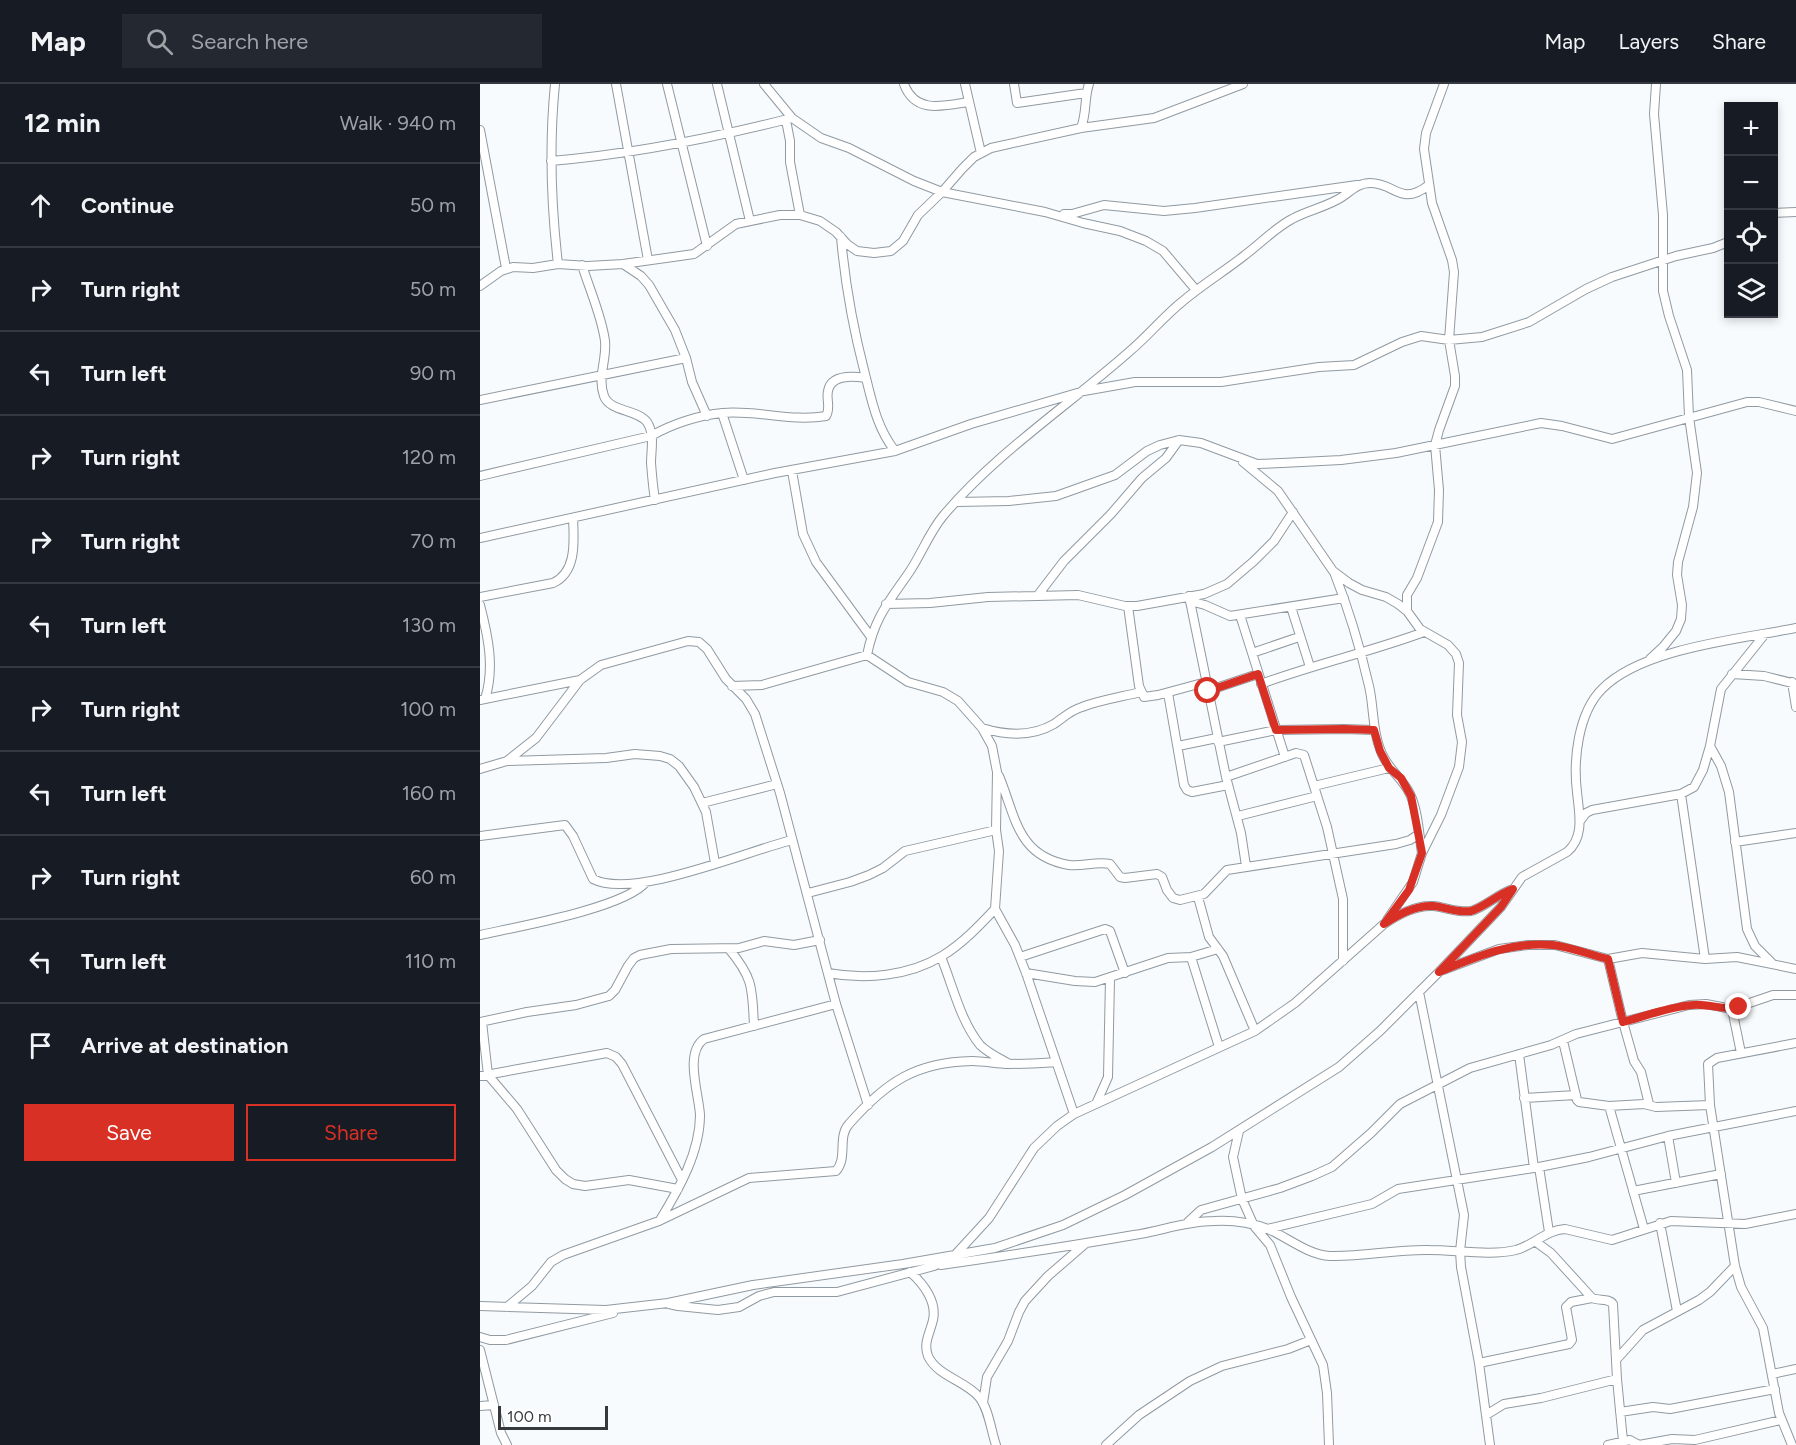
<!DOCTYPE html>
<meta charset="utf-8">
<style>
:root{--surface:#171b24;--page:#242831;--text:#f1f3f6;--muted:#9ea1a6;--line:#363941;--accent:#d93025}
body{margin:0;font-family:Figtree,sans-serif;background:var(--page);color:var(--text)}
.controls{position:absolute;right:18px;top:18px;display:grid;overflow:hidden;border-radius:0px;box-shadow:0 3px 9px #0003}
.controls button{width:54px;height:54px;display:grid;place-items:center;padding:0;border:0;border-bottom:2px solid var(--line);background:var(--surface);color:var(--text);font:30px sans-serif}
.scale{position:absolute;left:18px;bottom:15px;width:110px;box-sizing:border-box;padding-left:6px;border:3px solid #35393d;border-top:0;font-size:16px;line-height:21px;white-space:nowrap;color:#35393d;-webkit-text-stroke:4px #fff;paint-order:stroke}
.stop{position:absolute;width:18px;height:18px;margin:-14px;border:4px solid #d93025;border-radius:50%;background:#fff}
.stop.end{background:#d93025;border-color:#fff;box-shadow:0 2px 6px #0008}
.list{margin:0;padding:0;list-style:none}
h2{display:flex;justify-content:space-between;align-items:center;height:78px;margin:0;padding:0 24px;font-size:26px}
h2 small{font-size:20px;font-weight:400;color:var(--muted)}
.list li{display:grid;grid-template-columns:39px 1fr auto;gap:18px;align-items:center;box-sizing:border-box;height:84px;padding:0 24px;border-top:2px solid var(--line)}
.list b{display:block;font-size:22px;white-space:nowrap}
.list em{font-size:20px;font-style:normal;color:var(--muted)}
.actions{display:flex;gap:12px;padding:18px 24px}
.actions a{flex:1;padding:14px 0;border:2px solid var(--accent);border-radius:0px;text-align:center;font-size:21px;color:var(--accent)}
.actions .main{background:var(--accent);color:#fff}
.icon{flex:none;width:33px;height:33px;fill:none;stroke:currentColor;stroke-width:2;stroke-linecap:round;stroke-linejoin:round}
.map{position:relative;flex:none;width:1316px;height:1361px;overflow:hidden}
header{display:flex;align-items:center;gap:36px;box-sizing:border-box;height:84px;padding:0 30px;background:var(--surface);border-bottom:2px solid var(--line)}
header strong{font-size:28px}
nav{display:flex;gap:33px;margin-inline-start:auto;font-size:21px}
.search{width:420px;height:54px;background:var(--page);display:flex;align-items:center;gap:15px;box-sizing:border-box;padding:0 21px;border-radius:0px;color:var(--muted);font-size:22px}
main{display:flex}
aside{flex:1;background:var(--surface)}
.map>svg:first-child{display:block}
</style>
<header>
<strong>Map</strong>
<div class="search"><svg class="icon" aria-label="search" viewBox="0 0 24 24"><circle cx="10" cy="10" r="6"/><path d="M15 15l6 6"/></svg>Search here</div>
<nav><a>Map</a><a>Layers</a><a>Share</a></nav>
</header>
<main>
<aside>
<h2>12 min<small>Walk · 940 m</small></h2>
<ul class="list">
<li><svg class="icon" aria-label="ahead" viewBox="0 0 24 24"><path d="M12 20V5M6 11l6-6 6 6"/></svg><div><b>Continue</b></div><em>50 m</em></li>
<li><svg class="icon" aria-label="right" viewBox="0 0 24 24"><path d="M7 20v-9h11M14 6l5 5-5 5"/></svg><div><b>Turn right</b></div><em>50 m</em></li>
<li><svg class="icon" aria-label="left" viewBox="0 0 24 24"><path d="M17 20v-9H6M10 6l-5 5 5 5"/></svg><div><b>Turn left</b></div><em>90 m</em></li>
<li><svg class="icon" aria-label="right" viewBox="0 0 24 24"><path d="M7 20v-9h11M14 6l5 5-5 5"/></svg><div><b>Turn right</b></div><em>120 m</em></li>
<li><svg class="icon" aria-label="right" viewBox="0 0 24 24"><path d="M7 20v-9h11M14 6l5 5-5 5"/></svg><div><b>Turn right</b></div><em>70 m</em></li>
<li><svg class="icon" aria-label="left" viewBox="0 0 24 24"><path d="M17 20v-9H6M10 6l-5 5 5 5"/></svg><div><b>Turn left</b></div><em>130 m</em></li>
<li><svg class="icon" aria-label="right" viewBox="0 0 24 24"><path d="M7 20v-9h11M14 6l5 5-5 5"/></svg><div><b>Turn right</b></div><em>100 m</em></li>
<li><svg class="icon" aria-label="left" viewBox="0 0 24 24"><path d="M17 20v-9H6M10 6l-5 5 5 5"/></svg><div><b>Turn left</b></div><em>160 m</em></li>
<li><svg class="icon" aria-label="right" viewBox="0 0 24 24"><path d="M7 20v-9h11M14 6l5 5-5 5"/></svg><div><b>Turn right</b></div><em>60 m</em></li>
<li><svg class="icon" aria-label="left" viewBox="0 0 24 24"><path d="M17 20v-9H6M10 6l-5 5 5 5"/></svg><div><b>Turn left</b></div><em>110 m</em></li>
<li><svg class="icon" aria-label="arrive" viewBox="0 0 24 24"><path d="M6 21V4h12l-3 4 3 4H6"/></svg><div><b>Arrive at destination</b></div></li>
</ul>
<div class="actions"><a class="main">Save</a><a>Share</a></div>
</aside>
<div class="map">
<svg width="1316" height="1361" viewBox="0 0 1316 1361">
<rect width="100%" height="100%" fill="#f7fbfe"/>
<g fill="none" stroke-linecap="round" stroke-linejoin="round">
<g stroke="#909aa2" stroke-width="10">
<path id="street" d="M75 0C69 60 71 120 78 180
M136 0 168 176
M187 0 227 162
M237 0 270 137
M284 0 312 34 341 54 369 64 434 97 462 108 565 128 603 139 640 147 666 157 683 167 716 206
M424 0C435 30 463 22 488 18
M485 0 501 69
M534 0 537 19 606 9
M306 36 310 57V78L320 131
M601 44C607 29 604 14 609 0
M0 46 26 184
M71 77C153 70 233 54 312 34
M1294 129 1316 128
M584 130H592L624 121 684 127 715 124 877 101
M361 153C365 200 373 244 385 290 392 318 397 344 415 367
M143 180 161 192 169 201 195 246 206 274 212 298 227 332
M102 181C109 204 122 233 125 257 127 276 117 293 124 312 130 328 157 325 167 338 175 350 171 366 171 379 172 391 173 404 175 416
M0 202 21 187 33 183 53 184 78 180 108 182 143 180 214 170 256 140 300 131H320L340 137 356 148 367 160 377 167 394 169 411 167 423 157 438 131 462 108 482 85 494 73 511 64 601 44 674 34 763 0
M0 316 206 274
M242 329 264 396
M763 378 798 407 853 487 869 499 882 506 906 513 918 520 927 527 940 545 968 561 976 570 979 579 977 631 982 658 979 683 961 731 942 769 933 798 907 836
M312 387 323 450 336 478 391 553
M0 392 171 352C192 340 219 331 243 329 277 326 312 338 346 332 351 324 346 316 348 307 351 290 373 292 386 294
M477 418 529 417 576 412 635 391 667 367 680 361 699 356 721 359 777 380 802 379 861 376 916 369 1061 339 1082 342 1132 355 1267 318H1279L1316 327
M0 454 295 389 415 367 491 340 604 307 655 298H741L839 283 874 281 922 258 941 252 969 256 1002 253 1049 238 1106 205 1132 193 1196 172 1233 164 1248 158
M854 488C869 526 880 563 889 602 894 623 892 645 900 665 906 684 922 693 930 710 938 727 939 750 942 769
M558 511 584 477 631 430 662 394 686 374 699 356
M709 512 746 693 761 749 766 782
M0 513 73 499C97 488 94 457 93 434
M710 517 725 521 750 532 864 514
M406 520 450 519 508 513 598 511 645 522H657L724 510 747 500 774 477 794 457 813 428
M0 521C8 552 15 584 5 615
M648 522 659 602 664 613 678 611 726 598
M811 523 830 583
M927 527V511L937 494 958 438 959 406 955 361 959 346 975 302V292L969 256 974 188 972 176 952 119 944 65 946 49 964 0
M760 531 805 673
M772 569 819 553
M387 571C395 532 409 518 430 487 442 469 449 449 463 432 516 369 589 321 650 267 669 251 684 232 703 217 723 200 745 187 765 171 781 159 795 144 812 135 828 126 847 123 862 113 871 107 878 99 890 99 916 99 920 123 949 101
M1170 575 1183 563 1196 547 1201 535 1202 521 1197 491 1198 478 1213 423 1217 389 1209 333 1207 286 1189 232 1183 207V131L1174 30 1176 0
M1252 590 1284 592 1316 600
M1312 598 1316 623
M781 600C835 580 890 568 944 548
M252 602 282 601 387 571 428 598 463 608 478 617 502 644 512 662 517 688 516 746 519 767 515 825 535 861 546 889 594 1030
M727 607 778 590
M688 609 704 701 707 706 712 708 748 701
M0 616 100 596
M502 644C525 651 552 653 574 640 583 634 591 626 602 623 620 616 641 613 661 608
M738 658 796 646 864 645 894 646
M698 662 737 654
M1230 662 1241 682 1249 708 1267 845 1275 862 1293 880
M27 677 56 654 100 596 121 581 208 557 219 558 227 565 246 595 266 615 275 630 300 709 356 920 388 1021
M0 685 27 677 126 674 155 670 180 672 190 675 199 682 214 703 226 728 235 779
M519 692C536 733 537 772 589 781 602 783 616 777 630 780L640 793 645 794 677 790 682 793 687 806 693 814 700 816 724 810 747 786 916 760 930 756 939 750
M746 693 816 669 824 671 847 743 863 815V877
M834 702 909 684
M1201 710 1225 875
M222 719 297 700
M758 732 837 712
M1100 737 1106 729 1112 726 1201 710 1214 703 1223 686 1230 662 1241 605 1285 550
M0 752 85 741 93 752 113 795C153 816 267 767 312 756
M1255 758 1316 749
M328 809 370 798 389 791 403 784 425 767 516 746
M718 813 729 853 743 872 775 947
M0 851C36 843 145 824 166 798
M249 865C274 895 272 905 274 942
M461 873C473 902 480 936 500 961 508 969 519 974 528 979
M540 873 625 845 630 847 645 889
M711 873 739 963
M1128 875 1143 938 1154 977 1161 988 1169 1020
M963 886 1019 865 1048 861H1075L1128 875 1162 869 1225 875 1257 873 1316 885
M348 889C386 896 429 892 462 872 482 860 500 841 515 825
M546 889 595 897 615 898 688 874 711 873 738 865
M939 908 984 1131 980 1167 981 1183 999 1279 1010 1361
M1252 925 1261 969
M0 938 47 928 96 921 129 912 135 906 148 882 154 874 160 871 191 865 259 864 284 857 314 861 340 856
M2 938 8 991 37 1025 76 1086 85 1095 93 1100 105 1102 149 1096 198 1105
M1083 957 1097 1016 1099 1018 1129 1022 1164 1020 1176 1023 1230 1021
M1039 970 1054 1084
M0 992 127 969 136 973 142 980 202 1096
M1044 1014 1096 1011
M616 1020 628 993 630 895
M1129 1022 1164 1145
M759 1047 753 1073 762 1115 774 1142 790 1161 811 1213 843 1281 847 1309 849 1361
M1188 1052 1196 1099
M1059 1083 1069 1148
M1153 1107 1241 1090
M180 1136C199 1105 220 1068 220 1031 219 1010 204 969 224 955L356 920
M708 1138 721 1126 800 1104 832 1092 852 1083 891 1049 920 1020 990 984 1071 961 1096 950 1209 921 1226 920 1252 925 1293 911H1316
M1180 1139 1197 1227
M787 1145 892 1120 918 1105 1054 1084 1109 1073 1188 1052 1316 1027
M1056 1158 1071 1169 1112 1214C1119 1217 1129 1214 1133 1220L1137 1295 1143 1357
M461 1181C525 1172 590 1162 654 1151 681 1147 706 1137 734 1137 751 1136 772 1139 788 1145 807 1153 828 1171 850 1172 883 1173 916 1165 950 1166 975 1166 1012 1172 1036 1166 1054 1161 1066 1146 1085 1145L1132 1156 1191 1137 1265 1140 1316 1130
M430 1188C444 1200 457 1218 453 1236 450 1249 443 1259 448 1272 457 1292 486 1297 499 1313 509 1325 511 1347 516 1361
M189 1220 198 1222 238 1226 259 1223 279 1212 294 1208H357L454 1182 475 1171 509 1134 554 1064 577 1042 594 1030 775 947 815 919 904 840C918 831 935 821 953 822 965 823 978 829 991 827 1003 824 1018 810 1033 805
M0 1222 126 1226 188 1219 273 1201 423 1180 515 1164 583 1141 645 1111 732 1063 859 983 900 947 959 888 1021 823 1042 793 1087 768C1105 753 1099 729 1097 708 1093 676 1098 629 1122 605 1162 564 1261 555 1316 544
M27 1223 52 1202 71 1178 83 1171 179 1137 269 1094 356 1087C368 1074 357 1053 369 1040 406 998 436 978 492 977 505 977 517 980 529 980 545 980 560 979 576 978
M0 1253 10 1256H26L133 1229
M0 1266 21 1349 27 1361
M1136 1276 1163 1246 1219 1216 1230 1208 1255 1182
M999 1279 1089 1260 1092 1256 1086 1223 1091 1218 1112 1214
M1292 1290 1316 1285
M503 1319 507 1293 528 1257 539 1228 545 1217 568 1192 605 1160
M0 1322 14 1321
M1140 1328 1173 1323 1190 1325 1295 1305
M1006 1331 1024 1320 1061 1314 1137 1295
M626 1361 659 1331 710 1297 742 1282 808 1265 831 1256
M1128 1361 1150 1356 1159 1361 1192 1355 1215 1356 1301 1336
M1312 1361 1299 1329 1283 1244 1261 1203 1255 1182 1230 1021 1228 980 1237 974 1316 959"/>
</g>
<use href="#street" stroke="#fff" stroke-width="8"/>
</g>
<g fill="none" stroke-linecap="round" stroke-linejoin="round">
<path stroke="#d93025" stroke-width="8" d="M728 607 778 590 796 646 864 645 894 646 900 667 909 684 921 694 931 712 942 769 929 806 904 840C918 831 935 821 953 822 965 823 978 829 991 827 1003 824 1018 810 1033 805L1021 823 959 888C996 873 1032 857 1073 861 1091 863 1110 871 1128 875L1143 938C1165 932 1189 923 1212 921 1228 919 1243 927 1259 923"/>
</g>
</svg>
<div class="controls">
<button>+</button>
<button>−</button>
<button><svg class="icon" aria-label="locate" viewBox="0 0 24 24"><circle cx="12" cy="12" r="6"/><path d="M12 2v4M12 18v4M2 12h4M18 12h4"/></svg></button>
<button><svg class="icon" aria-label="layers" viewBox="0 0 24 24"><path d="M12 4l9 5-9 5-9-5zM3 14l9 5 9-5"/></svg></button>
</div>
<div class="scale">100 m</div>
<div class="stop" style="left:728px;top:607px"></div>
<div class="stop end" style="left:1259px;top:923px"></div>
</div>
</main>
